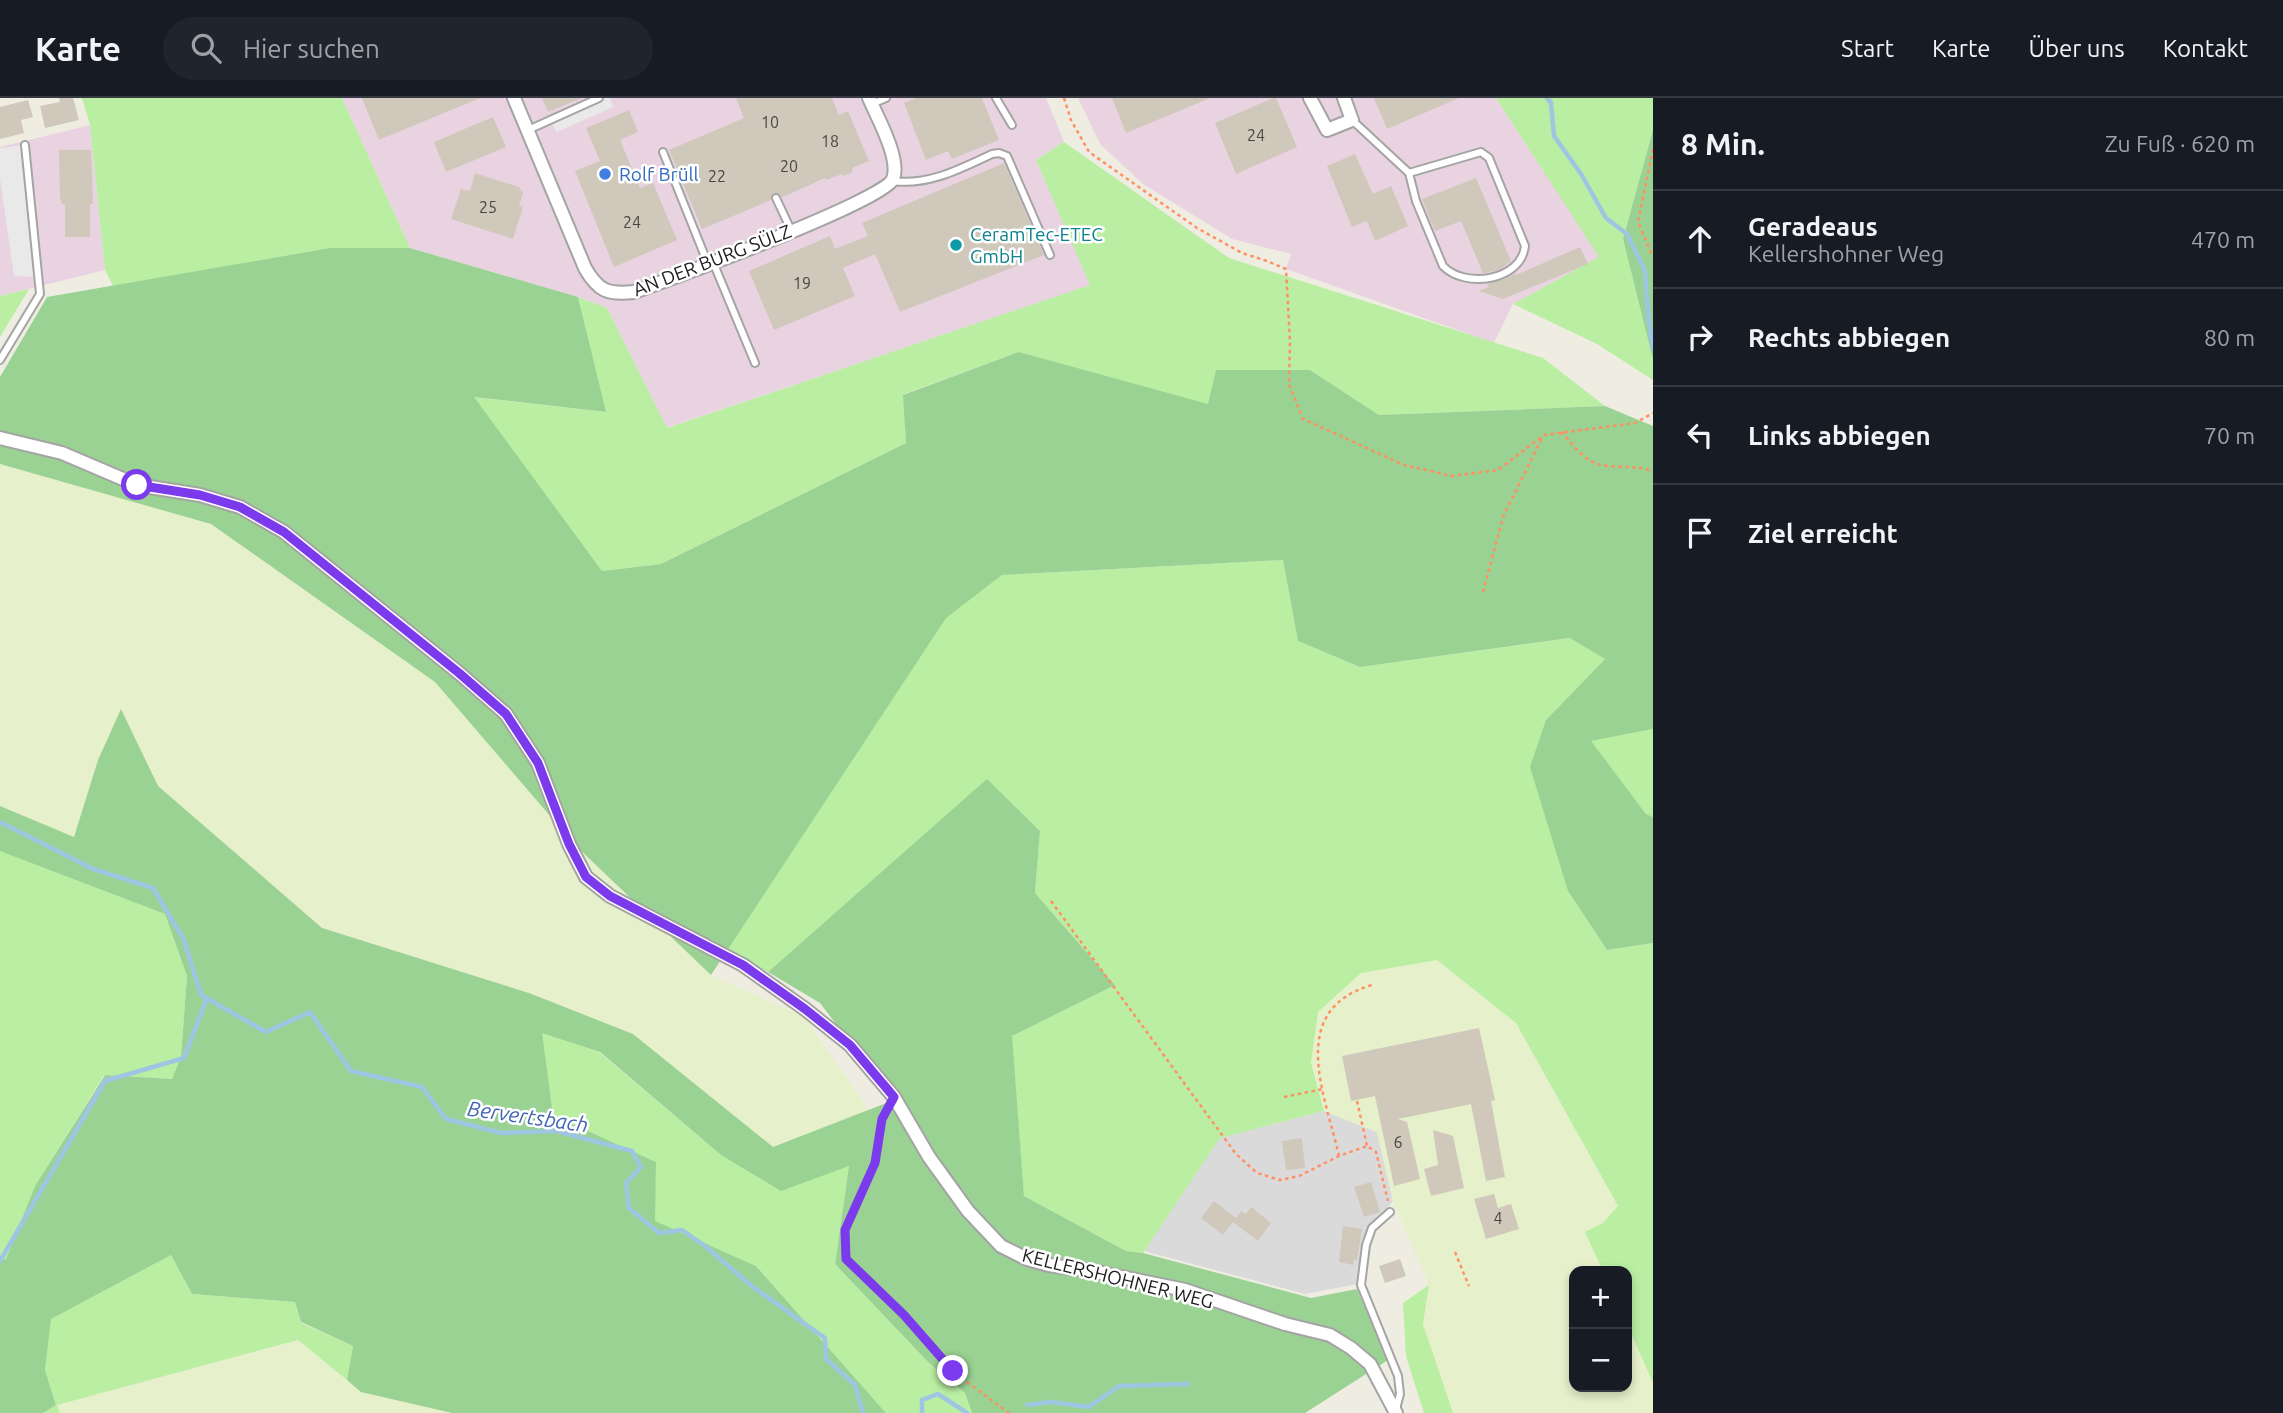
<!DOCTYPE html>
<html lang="de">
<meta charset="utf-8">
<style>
:root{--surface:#171b24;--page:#20242c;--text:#f1f3f6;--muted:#9ea1a6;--line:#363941}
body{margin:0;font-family:Ubuntu,sans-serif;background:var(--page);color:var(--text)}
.controls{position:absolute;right:21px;bottom:21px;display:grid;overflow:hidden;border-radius:14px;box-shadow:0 4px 10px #0003}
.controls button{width:63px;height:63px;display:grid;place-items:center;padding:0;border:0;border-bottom:2px solid var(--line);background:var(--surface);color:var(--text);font:35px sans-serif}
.stop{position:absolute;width:21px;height:21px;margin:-16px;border:5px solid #7c3aed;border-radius:50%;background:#fff}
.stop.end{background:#7c3aed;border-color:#fff;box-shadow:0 2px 7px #0008}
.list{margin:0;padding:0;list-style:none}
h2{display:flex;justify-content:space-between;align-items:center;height:91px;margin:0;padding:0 28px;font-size:30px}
h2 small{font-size:23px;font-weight:400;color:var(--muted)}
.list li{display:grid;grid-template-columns:46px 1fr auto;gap:21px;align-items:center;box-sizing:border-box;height:98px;padding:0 28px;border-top:2px solid var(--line)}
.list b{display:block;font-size:26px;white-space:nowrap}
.list p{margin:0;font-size:23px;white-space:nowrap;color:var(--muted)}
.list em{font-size:23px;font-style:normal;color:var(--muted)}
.icon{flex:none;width:38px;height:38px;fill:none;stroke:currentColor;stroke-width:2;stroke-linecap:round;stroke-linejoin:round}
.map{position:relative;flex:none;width:1653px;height:1315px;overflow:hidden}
header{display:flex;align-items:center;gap:42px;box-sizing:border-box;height:98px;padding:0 35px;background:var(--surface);border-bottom:2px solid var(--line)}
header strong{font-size:33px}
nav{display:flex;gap:38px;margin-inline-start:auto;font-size:24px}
.search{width:490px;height:63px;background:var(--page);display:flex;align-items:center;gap:18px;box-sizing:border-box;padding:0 24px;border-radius:38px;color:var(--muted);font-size:26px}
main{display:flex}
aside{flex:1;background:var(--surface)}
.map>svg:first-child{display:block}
</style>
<header>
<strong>Karte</strong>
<div class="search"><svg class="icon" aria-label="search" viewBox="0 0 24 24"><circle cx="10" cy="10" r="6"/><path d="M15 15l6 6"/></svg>Hier suchen</div>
<nav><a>Start</a><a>Karte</a><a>Über uns</a><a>Kontakt</a></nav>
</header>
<main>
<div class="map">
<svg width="1653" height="1315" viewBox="0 0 1653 1315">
<rect width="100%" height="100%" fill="#efede2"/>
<path fill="#dbdada" d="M1324 1013 1377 1034 1393 1103 1364 1137 1358 1186 1305 1196 1140 1152 1220 1040Z"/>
<path fill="#e9d3e1" d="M342 0H1046L1064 44 1036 62 1091 187 666 330 607 210 578 199 410 150Z
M1078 0H1496L1600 159 1513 206 1494 245 1286 171 1291 156 1232 141 1143 86 1100 46Z
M90 27 105 172 0 198V49Z"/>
<path fill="#e6f0cb" d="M0 366 211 426 435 584 575 747 711 877 804 919 869 1012 773 1049 633 936 529 895 322 830 158 688 122 612 98 662 74 739 0 708Z
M1437 862 1516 925 1618 1109 1603 1125 1586 1134 1603 1173H1574V1289H1627V1226L1653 1285V1315H1453L1423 1226 1429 1187 1393 1103 1377 1034 1324 1013 1311 965 1318 914 1361 875Z
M298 1242 361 1294 452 1315H60L56 1307Z"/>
<path fill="#baeea3" d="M82 0H342L410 150H330L113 188 105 172 90 27Z
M1496 0H1653V32L1623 141 1653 262V282L1597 246 1513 206 1599 159Z
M1064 44 1229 160 1543 260 1605 308 1379 317 1310 272 1208 307 1019 254 904 296 906 345 661 466 602 473 473 299 605 314 578 199 607 210 667 330 1090 187 1036 62Z
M29 191 0 239V198Z
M1283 462 1298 543 1360 569 1571 540 1605 561 1546 622 1568 793 1607 852 1653 845V1285L1627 1226V1173H1603L1585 1134 1603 1125 1618 1108 1516 925 1437 862 1361 875 1318 914 1311 965 1324 1013 1220 1040 1143 1155 1126 1153 1024 1098 1011 938 1115 887 1035 795 1040 733 987 682 768 874 726 852 946 519 1002 477Z
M1653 631V719L1646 716 1590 643Z
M0 752 165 816 187 878 181 959 173 981 104 977 35 1088 6 1162H0Z
M541 934 599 954 721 1057 849 1068 835 1166 927 1263 965 1295 972 1315H886L756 1168 654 1123 656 1064 553 1017Z
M171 1157 192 1196 295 1204 301 1225 353 1248 347 1282 298 1242 57 1307 60 1315H43L56 1307 45 1272 50 1221Z
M1429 1187 1423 1226 1453 1315H1424L1406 1258 1403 1205Z"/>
<path fill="#9ad293" d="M1653 32V262L1623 141Z
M330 150H410L578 199 606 314 474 299 602 473 661 466 906 345 903 297 1019 254 1208 306 1216 272H1310L1379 317 1605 308 1653 328V631L1591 643 1646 716 1653 719V845L1607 852 1568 793 1530 669 1546 622 1605 561 1570 540 1360 569 1298 543 1283 462 1002 477 946 520 711 877 575 747 435 584 211 426 0 366V279L47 199Z
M121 611 158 688 322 830 529 895 633 936 773 1049 894 1002 820 905 768 874 987 681 1040 733 1035 795 1115 887 1012 938 1024 1098 1126 1153 1143 1155 1311 1200 1357 1191 1388 1262 1305 1315H972L965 1295 927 1263 835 1166 849 1068 781 1093 721 1057 600 954 542 935 553 1017 656 1064 655 1123 756 1168 886 1315H452L361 1294 347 1282 353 1248 301 1224 295 1204 192 1196 171 1157 51 1221 45 1272 56 1307 43 1315H0V1162L6 1161 35 1088 105 977 172 981 181 959 187 878 165 816 0 753V708L74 739 98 662Z"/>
<path fill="#e9e9e9" d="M599 0H610L613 9 557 34 550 23Z
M25 47 38 179 14 178 0 80V50Z"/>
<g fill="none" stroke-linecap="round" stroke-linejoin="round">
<path stroke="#9ec5e1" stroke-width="4.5" d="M1547 0 1551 5 1554 38 1581 76 1606 120 1627 136 1645 173 1649 226 1653 251
M0 724 93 771 153 790 184 842 201 897 266 934 310 914 351 973 422 989 446 1021 501 1035 556 1033 632 1053 641 1069 626 1085 629 1110 659 1135 682 1132 705 1148 753 1189 825 1240 826 1261 855 1287 863 1315
M0 1163 105 983 184 960 207 900
M1027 1307 1051 1304 1089 1309 1119 1288 1188 1286
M922 1315V1302L938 1296 967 1315"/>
</g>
<path fill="#cfc8bb" d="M59 0H73L79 22 45 30 40 8 60 4Z
M362 0H480L379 42Z
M542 0H582L548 14Z
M736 0H832L839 17 848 13 869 63 852 70 853 74 843 78 842 76 826 82 825 80 783 99 774 95 771 102 702 131 669 52 744 20Z
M916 0H982L999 42 952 61 948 53 926 62 904 5Z
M1112 0H1210L1126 35Z
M1273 0H1276L1297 49 1236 76 1215 25Z
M1374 0H1459L1387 31Z
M28 2 33 19 21 22 24 35 0 41V9Z
M629 12 638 34 620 42 640 90 653 85 677 142 614 169 575 73 600 63 586 30Z
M493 19 506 49 446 74 434 44Z
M59 52H91L93 106H90V139H65V106H62L60 100Z
M1355 56 1373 96 1391 88 1408 128 1375 143 1367 123 1352 129 1327 68Z
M1004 65 1044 157 900 214 875 156 843 170 855 198 774 232 749 173 830 138 835 151 868 138 862 125Z
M475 75 519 89 523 95 519 108 523 109 513 141 451 121 461 91 470 93Z
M1476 80 1511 163 1501 171 1490 174 1483 175 1461 123 1435 133 1422 101Z
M1580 149 1588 166 1503 201 1479 193 1489 189 1487 186 1505 181 1516 175V177Z
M1479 930 1495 1002 1491 1003 1505 1079 1486 1083 1471 1006 1398 1021 1407 1024 1420 1081 1394 1088 1375 998 1351 1003 1342 958Z
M1433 1032 1453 1038 1464 1090 1431 1098 1424 1071 1438 1067Z
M1302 1040 1305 1070 1286 1072 1282 1043Z
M1371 1084 1380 1114 1364 1119 1354 1089Z
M1494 1096 1498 1110 1511 1106 1519 1131 1486 1141 1474 1101Z
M1214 1103 1236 1120 1241 1113 1246 1116 1251 1109 1271 1125 1258 1143 1233 1124 1223 1137 1201 1120Z
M1343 1128 1362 1131 1357 1162H1354L1353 1167 1339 1164Z
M1400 1161 1406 1178 1385 1185 1379 1168Z"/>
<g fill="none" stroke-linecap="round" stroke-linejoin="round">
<g stroke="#a4a4a4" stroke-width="10">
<path id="lane" d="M996 0 1012 27
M872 6 886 0
M1352 22 1409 75 1481 54 1489 60 1525 148C1521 183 1465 191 1443 168L1416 103 1409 75
M528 32 599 0
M663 54 708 166
M892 83C928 88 960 71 992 56L999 55 1007 58 1050 157
M776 100 791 132
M713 164 755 265
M0 262 40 196 25 47
M1390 1114 1372 1130 1366 1147 1361 1187 1398 1278 1400 1296 1396 1311"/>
</g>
<g stroke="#a4a4a4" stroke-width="16">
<path id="street" d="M514 0 585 170C598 193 608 197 634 194 670 181 884 103 893 81 901 61 877 19 869 0
M1310 0 1327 32 1352 22 1344 0
M0 340 62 355 137 387 200 397 240 409 284 434 459 575 506 616 538 665 569 746 586 779 610 798 743 867 805 911 850 947 894 999 929 1059 968 1113 1001 1148 1027 1161 1049 1167 1092 1173 1185 1192 1285 1226 1330 1237 1351 1250 1370 1266 1396 1315"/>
</g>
<path stroke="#ff9063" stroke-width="2.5" stroke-dasharray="3.5 3.5" stroke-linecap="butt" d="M1064 0 1071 22 1089 54 1197 130 1242 155 1267 163 1286 171 1290 244 1289 286 1303 321 1404 367 1452 378 1498 372 1544 337 1635 325 1653 315
M1653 51 1638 124 1653 159
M1561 334C1570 343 1579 356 1589 362 1608 374 1633 364 1653 374
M1483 494 1503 419 1543 338
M1051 803 1236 1056 1257 1075 1280 1082 1299 1078 1339 1058 1367 1048 1376 1054 1388 1103
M1284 999 1323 991
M1357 1003 1367 1048
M886 1013 882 1021 875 1065 845 1132 846 1161 903 1217 952 1273 1009 1315
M1339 1058C1325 996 1286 912 1372 887
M1455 1154 1469 1188"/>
<use href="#lane" stroke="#fff" stroke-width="6"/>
<use href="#street" stroke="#fff" stroke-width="12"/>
</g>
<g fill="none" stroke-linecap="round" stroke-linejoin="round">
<path stroke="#7c3aed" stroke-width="9" d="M137 387 200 397 240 409 284 434 459 575 506 616 538 665 569 746 586 779 610 798 743 867 805 911 850 947 894 999 882 1021 875 1065 845 1132 846 1161 904 1217 953 1273"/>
</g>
<circle fill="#3f7fe0" stroke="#fff" stroke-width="2.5" cx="605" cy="76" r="7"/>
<circle fill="#0f9aa8" stroke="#fff" stroke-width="2.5" cx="956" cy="147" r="7"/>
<g text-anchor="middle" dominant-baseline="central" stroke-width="5" stroke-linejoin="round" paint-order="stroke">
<g font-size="16" fill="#4a4844">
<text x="770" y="24">10</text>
<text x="1256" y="37">24</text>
<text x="830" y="43">18</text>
<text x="789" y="68">20</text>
<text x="717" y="78">22</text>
<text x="488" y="109">25</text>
<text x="632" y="124">24</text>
<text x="802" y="185">19</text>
<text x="1398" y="1044">6</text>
<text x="1498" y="1120">4</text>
</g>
<g font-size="19" fill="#366cbe" stroke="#fff" text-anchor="start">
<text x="619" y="76">Rolf Brüll</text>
</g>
<g font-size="19" fill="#0d838f" stroke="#fff" text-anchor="start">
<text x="970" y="136">CeramTec-ETEC<tspan x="970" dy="22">GmbH</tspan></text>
</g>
<g font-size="19" fill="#1d1d1d" stroke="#fff">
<text transform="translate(712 162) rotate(-21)">AN DER BURG SÜLZ</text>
<text transform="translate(1118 1180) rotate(14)">KELLERSHOHNER WEG</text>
</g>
<g font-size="21" font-style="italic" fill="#4265b4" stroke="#fff">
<text transform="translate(528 1018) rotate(8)">Bervertsbach</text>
</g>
</g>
</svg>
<div class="controls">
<button>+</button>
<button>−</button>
</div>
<div class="stop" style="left:137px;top:387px"></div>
<div class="stop end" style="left:953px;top:1273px"></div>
</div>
<aside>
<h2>8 Min.<small>Zu Fuß · 620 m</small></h2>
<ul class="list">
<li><svg class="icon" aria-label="ahead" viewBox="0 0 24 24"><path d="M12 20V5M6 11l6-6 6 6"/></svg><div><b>Geradeaus</b><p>Kellershohner Weg</p></div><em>470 m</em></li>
<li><svg class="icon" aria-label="right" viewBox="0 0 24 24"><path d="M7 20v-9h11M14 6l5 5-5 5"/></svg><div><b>Rechts abbiegen</b></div><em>80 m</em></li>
<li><svg class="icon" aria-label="left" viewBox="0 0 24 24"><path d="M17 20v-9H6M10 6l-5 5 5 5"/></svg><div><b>Links abbiegen</b></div><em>70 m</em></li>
<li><svg class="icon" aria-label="arrive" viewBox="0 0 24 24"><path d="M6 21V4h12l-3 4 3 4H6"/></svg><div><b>Ziel erreicht</b></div></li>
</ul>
</aside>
</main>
